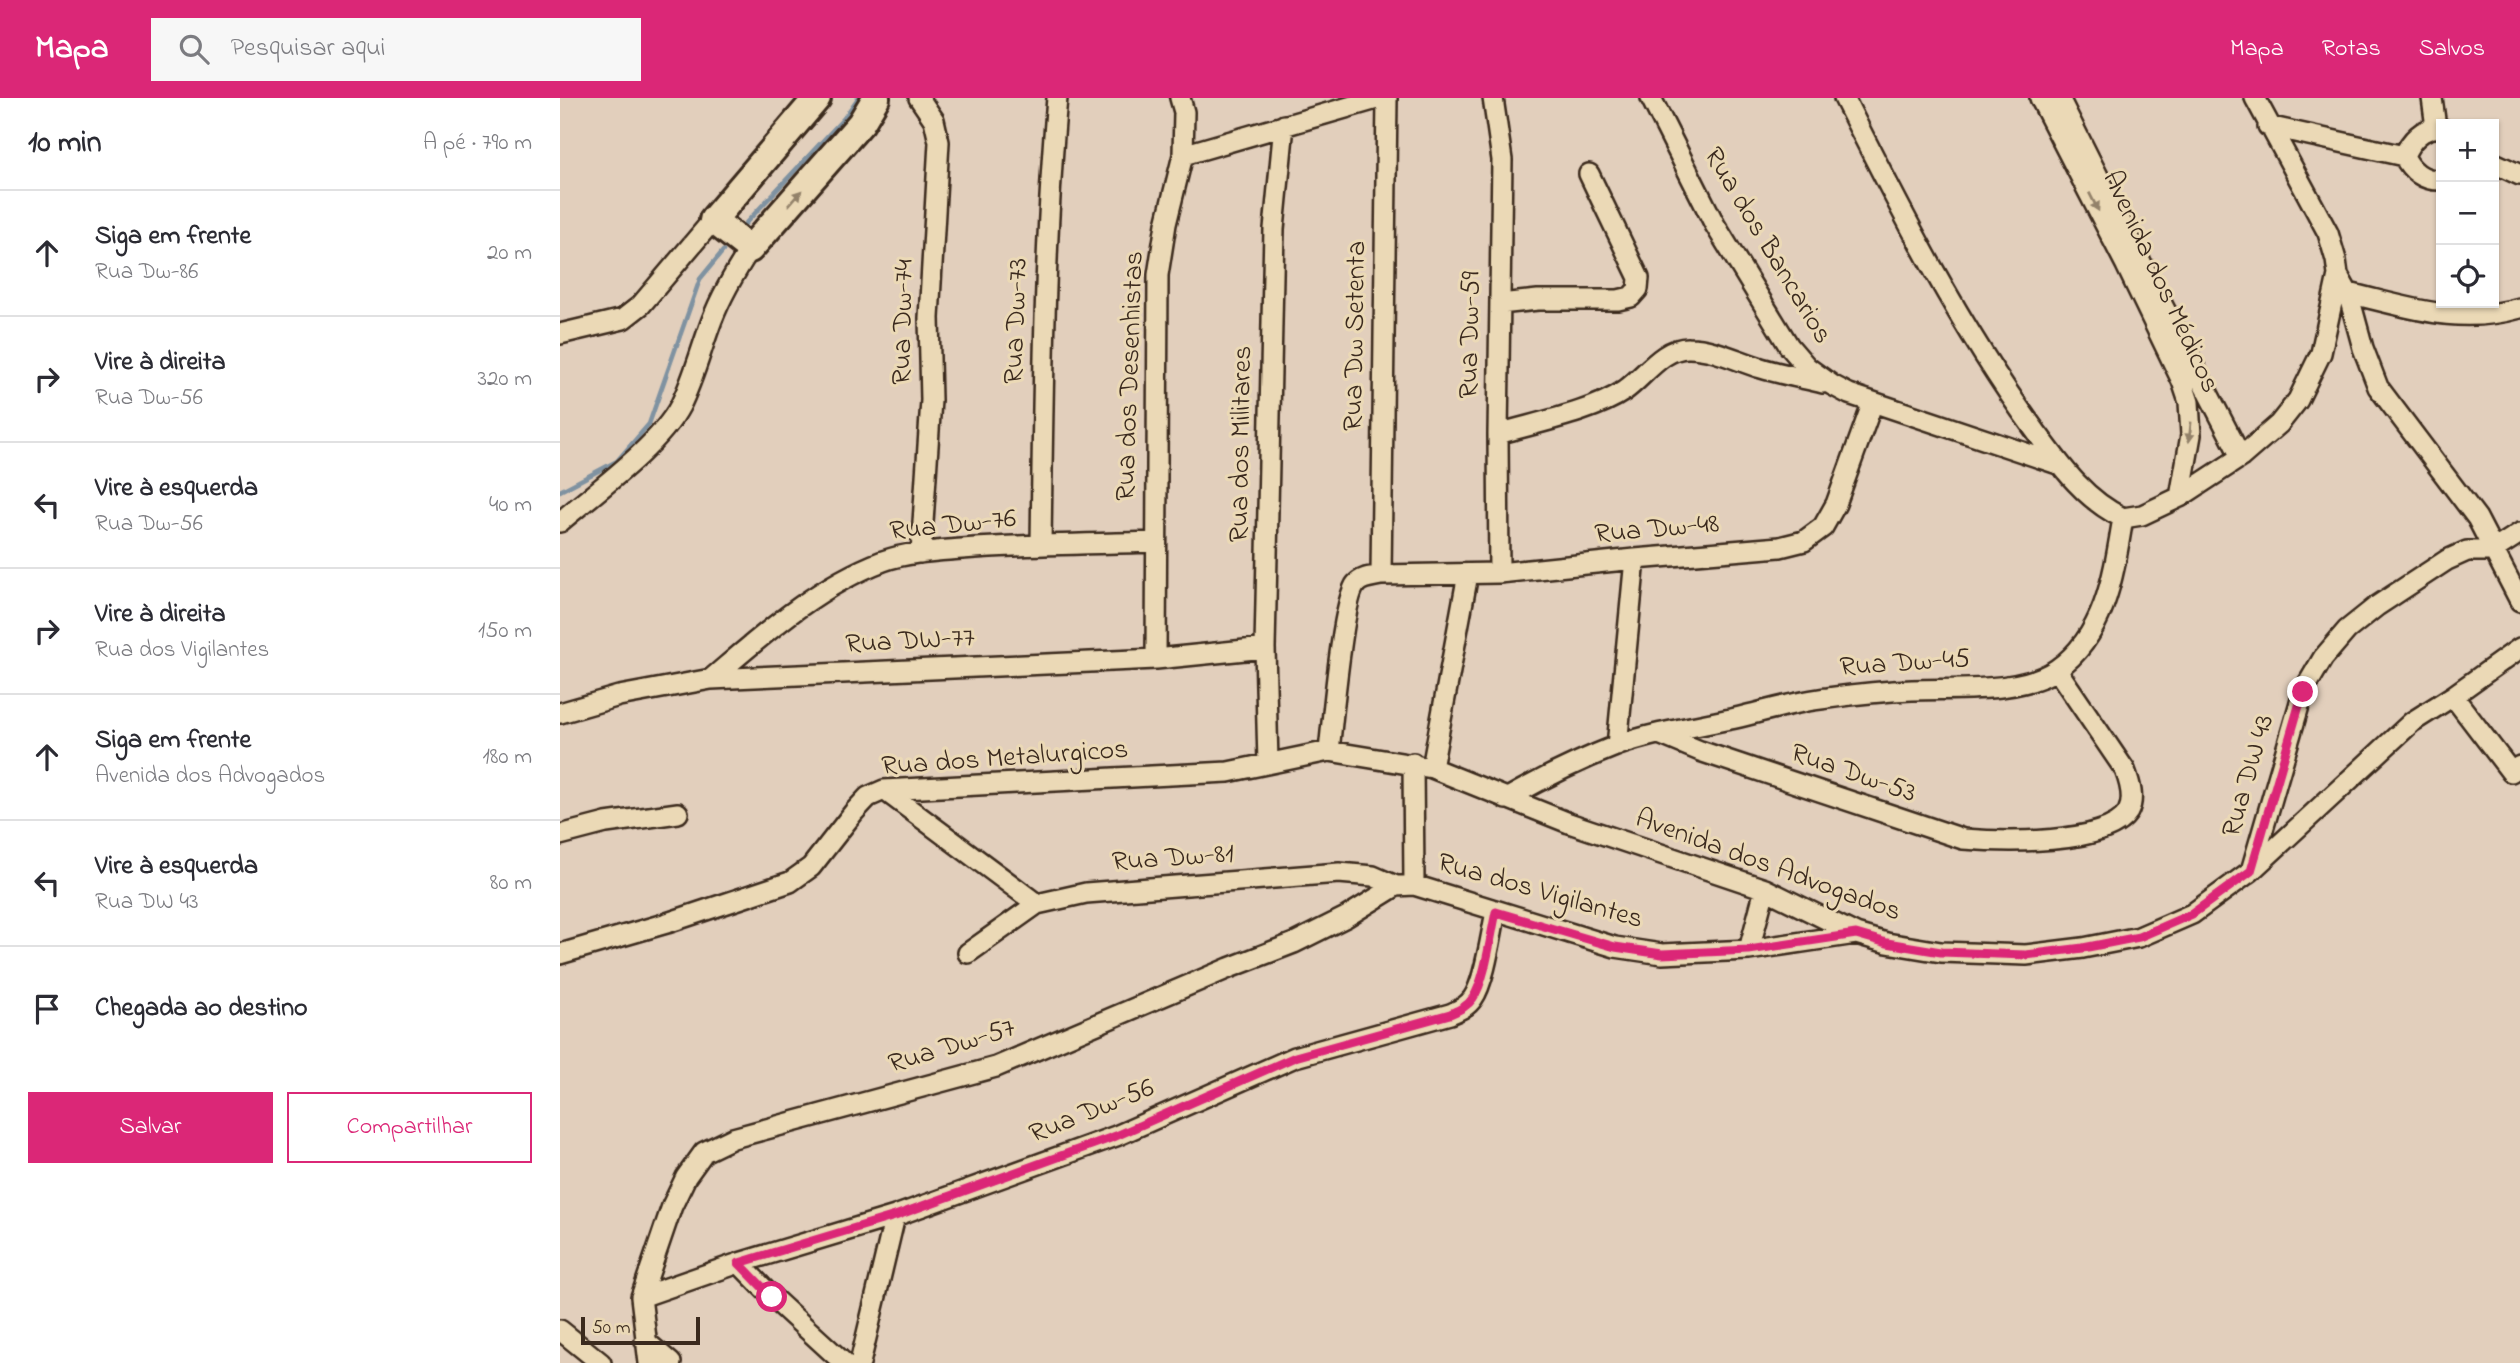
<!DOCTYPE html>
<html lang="pt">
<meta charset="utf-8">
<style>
:root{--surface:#fff;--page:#f7f7f7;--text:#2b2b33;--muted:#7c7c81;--line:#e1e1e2;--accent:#db2777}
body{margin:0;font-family:"Indie Flower",sans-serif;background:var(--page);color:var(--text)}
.controls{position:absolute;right:21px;top:21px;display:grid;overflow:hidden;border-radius:0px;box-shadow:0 2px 5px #0004}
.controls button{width:63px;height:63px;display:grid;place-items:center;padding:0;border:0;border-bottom:2px solid var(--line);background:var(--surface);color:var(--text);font:35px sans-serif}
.scale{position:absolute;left:21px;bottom:18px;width:119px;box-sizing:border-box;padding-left:7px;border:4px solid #3b2a1e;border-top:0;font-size:19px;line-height:24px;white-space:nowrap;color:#3b2a1e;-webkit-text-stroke:5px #ebd9b6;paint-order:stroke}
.stop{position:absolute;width:21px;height:21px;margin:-16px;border:5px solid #db2777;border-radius:50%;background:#fff}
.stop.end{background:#db2777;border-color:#fff;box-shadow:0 2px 7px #0008}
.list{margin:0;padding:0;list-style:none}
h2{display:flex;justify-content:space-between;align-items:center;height:91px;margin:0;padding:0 28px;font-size:30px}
h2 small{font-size:23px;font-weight:400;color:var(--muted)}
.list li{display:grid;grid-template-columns:46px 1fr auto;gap:21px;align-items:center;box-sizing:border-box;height:126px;padding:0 28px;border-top:2px solid var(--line)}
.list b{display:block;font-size:26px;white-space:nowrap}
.list p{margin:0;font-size:23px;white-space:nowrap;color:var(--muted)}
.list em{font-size:23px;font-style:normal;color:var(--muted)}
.actions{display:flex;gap:14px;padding:21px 28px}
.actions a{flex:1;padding:16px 0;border:2px solid var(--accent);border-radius:0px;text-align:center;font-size:24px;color:var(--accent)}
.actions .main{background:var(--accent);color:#fff}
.icon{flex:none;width:38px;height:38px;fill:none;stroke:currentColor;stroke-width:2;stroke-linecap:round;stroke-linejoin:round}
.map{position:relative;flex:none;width:1960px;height:1265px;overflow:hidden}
header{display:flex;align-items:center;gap:42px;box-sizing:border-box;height:98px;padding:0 35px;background:var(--accent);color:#fff}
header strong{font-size:33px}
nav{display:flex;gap:38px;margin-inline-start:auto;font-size:24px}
.search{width:490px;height:63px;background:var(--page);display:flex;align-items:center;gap:18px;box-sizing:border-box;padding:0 24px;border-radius:0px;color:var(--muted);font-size:26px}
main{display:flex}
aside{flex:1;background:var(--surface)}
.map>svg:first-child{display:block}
</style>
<header>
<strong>Mapa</strong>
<div class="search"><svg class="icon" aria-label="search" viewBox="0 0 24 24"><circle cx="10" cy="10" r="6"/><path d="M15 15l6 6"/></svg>Pesquisar aqui</div>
<nav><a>Mapa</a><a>Rotas</a><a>Salvos</a></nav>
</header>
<main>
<aside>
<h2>10 min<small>A pé · 790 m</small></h2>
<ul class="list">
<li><svg class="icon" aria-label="ahead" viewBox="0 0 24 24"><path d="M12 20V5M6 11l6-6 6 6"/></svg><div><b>Siga em frente</b><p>Rua Dw-86</p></div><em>20 m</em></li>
<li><svg class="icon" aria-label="right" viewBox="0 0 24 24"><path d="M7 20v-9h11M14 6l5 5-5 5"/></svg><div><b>Vire à direita</b><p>Rua Dw-56</p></div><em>320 m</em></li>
<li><svg class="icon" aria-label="left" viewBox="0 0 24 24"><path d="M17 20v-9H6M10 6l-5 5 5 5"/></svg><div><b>Vire à esquerda</b><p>Rua Dw-56</p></div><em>40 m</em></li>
<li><svg class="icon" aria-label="right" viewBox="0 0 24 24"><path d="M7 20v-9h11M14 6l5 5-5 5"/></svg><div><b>Vire à direita</b><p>Rua dos Vigilantes</p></div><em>150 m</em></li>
<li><svg class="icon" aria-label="ahead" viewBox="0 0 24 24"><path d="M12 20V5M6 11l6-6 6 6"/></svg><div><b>Siga em frente</b><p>Avenida dos Advogados</p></div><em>180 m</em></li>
<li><svg class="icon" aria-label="left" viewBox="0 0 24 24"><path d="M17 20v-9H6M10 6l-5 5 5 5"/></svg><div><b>Vire à esquerda</b><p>Rua DW 43</p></div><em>80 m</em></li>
<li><svg class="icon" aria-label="arrive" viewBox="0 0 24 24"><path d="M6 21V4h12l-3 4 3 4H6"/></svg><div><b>Chegada ao destino</b></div></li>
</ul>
<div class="actions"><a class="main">Salvar</a><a>Compartilhar</a></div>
</aside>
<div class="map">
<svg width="1960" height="1265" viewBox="0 0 1960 1265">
<rect width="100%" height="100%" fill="#e2cfbc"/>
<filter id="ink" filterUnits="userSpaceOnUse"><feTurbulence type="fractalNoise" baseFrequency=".0143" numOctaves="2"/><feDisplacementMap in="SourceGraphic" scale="14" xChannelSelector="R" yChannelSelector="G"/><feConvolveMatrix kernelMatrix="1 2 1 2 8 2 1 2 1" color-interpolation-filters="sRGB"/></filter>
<g filter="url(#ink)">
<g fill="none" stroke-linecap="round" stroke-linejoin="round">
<path stroke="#7f92a1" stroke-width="4.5" d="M184 127 284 20 298 0
M0 393 57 363 89 326 140 181 163 153"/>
<g stroke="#3b2a1e" stroke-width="24">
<path id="street" d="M359 0 374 22 379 44 369 220 371 302 361 455
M933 0 942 62 938 336 939 475
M1091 0 1155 127 1229 248 1247 269 1272 287 1289 296 1501 367
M1284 0C1341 113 1399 228 1474 331 1499 365 1523 401 1563 420
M1480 0 1566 167 1622 283 1629 304 1631 337 1620 399
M1499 0 1603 208 1681 359
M1872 0 1876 29
M1708 28 1844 58
M1881 30C1863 28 1850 43 1844 58 1851 73 1864 83 1881 82
M623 57 820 0
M1934 65 1960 77
M1778 177 1788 195 1803 250 1818 289 1917 420 1960 503
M1788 195C1849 209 1897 228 1960 210
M940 206 978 202H1058L1071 199 1078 191 1079 180 1029 76
M0 236 63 221 81 207 153 122
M938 336C975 325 1033 314 1064 293 1084 279 1103 249 1129 250 1153 250 1178 263 1201 270 1221 276 1242 280 1263 285
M1563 420 1582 417 1620 399 1681 359 1719 326 1738 302 1761 255 1778 177 1776 162 1768 135 1695 0
M0 424C35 394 99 348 120 308 134 280 141 251 152 222 162 196 175 174 190 151
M481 447C483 298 484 149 497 0
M1932 453 1960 435
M821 477 827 0
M596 561 598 177 606 126 623 57 624 14 620 0
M151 581C204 536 257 488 323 463 348 454 376 453 402 451 466 446 531 446 595 444
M1893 598 1951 674 1960 668
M0 615 59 598 151 581 596 561 705 550
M1099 636 1140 653 1403 741C1439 744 1548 748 1568 714 1575 701 1570 685 1565 672L1497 572
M1057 648 1075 461
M769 653C772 627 783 500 796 486 802 479 812 479 821 477L939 475 1075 461 1220 449 1244 443 1263 429 1276 406 1313 304
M708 665 705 550 714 131 724 27
M853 665 854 787
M872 670 908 476
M324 692 477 806
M946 701C981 681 1018 663 1056 648 1095 634 1139 628 1180 619 1209 612 1238 603 1268 600 1296 596 1324 593 1352 592 1395 590 1462 596 1497 571 1546 537 1554 474 1563 420
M0 737 46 725 118 715
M1691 773 1743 594 1763 560 1787 532 1817 508 1887 462 1907 453H1932
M1189 852 1205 791
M408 855 477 806 526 795 779 775 813 778 836 788
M0 856 107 825 230 784 251 769 294 714 308 699 324 692 668 674 769 653 872 670 1009 725 1205 791 1296 836 1327 845 1381 854 1466 857 1523 850 1579 839 1632 816 1691 773 1852 624 1893 598 1960 550
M179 1165 212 1199 284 1265
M81 1199 179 1165 335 1118 556 1038 735 959 890 916C899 912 907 909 913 900 925 883 931 836 936 814
M0 1232 41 1265
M85 1243 111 1265
M89 1265 81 1199 112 1108 126 1079 144 1054 173 1040 436 969 669 870 734 845 786 819 836 788 854 787 1055 849 1102 856 1189 852 1296 836
M300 1265 335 1118"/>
</g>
<g stroke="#3b2a1e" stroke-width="32">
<path id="secondary" d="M257 0 153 122 190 151 301 25 316 0"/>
</g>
<use href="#street" stroke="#ebd9b6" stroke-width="19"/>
<use href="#secondary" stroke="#ebd9b6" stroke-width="26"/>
</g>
<defs><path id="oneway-solid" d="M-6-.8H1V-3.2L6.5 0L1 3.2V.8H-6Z" transform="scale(1.75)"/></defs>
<g fill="#93826a">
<use href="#oneway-solid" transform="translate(235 100) rotate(-49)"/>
<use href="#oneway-solid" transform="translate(1534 104) rotate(63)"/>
<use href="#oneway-solid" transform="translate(1630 334) rotate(96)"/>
</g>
</g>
<g fill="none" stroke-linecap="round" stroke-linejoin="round" filter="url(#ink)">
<path stroke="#db2777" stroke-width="9" d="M212 1199 179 1165 335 1118 556 1038 735 959 890 916C899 912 907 909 913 900 925 883 931 836 936 814L1055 849 1102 856 1189 852 1296 836 1327 845 1381 854 1466 857 1523 850 1579 839 1632 816 1691 773 1743 594"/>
</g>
<g text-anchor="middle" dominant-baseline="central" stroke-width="6" stroke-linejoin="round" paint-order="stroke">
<g font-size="28" fill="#3b2a1e" stroke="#ebd9b6">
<text transform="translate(1207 148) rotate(59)">Rua dos Bancarios</text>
<text transform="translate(1600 184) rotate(65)">Avenida dos Médicos</text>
<text transform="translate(457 223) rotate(-88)">Rua Dw-73</text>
<text transform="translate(344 224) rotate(-89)">Rua Dw-74</text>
<text transform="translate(911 237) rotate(-89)">Rua Dw-59</text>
<text transform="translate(796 238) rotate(-89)">Rua Dw Setenta</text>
<text transform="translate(571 278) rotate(-88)">Rua dos Desenhistas</text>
<text transform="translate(682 346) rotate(-89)">Rua dos Militares</text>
<text transform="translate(393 428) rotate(-6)">Rua Dw-76</text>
<text transform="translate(1097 432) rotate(-5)">Rua Dw-48</text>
<text transform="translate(350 544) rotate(-3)">Rua DW-77</text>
<text transform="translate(1345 566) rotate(-4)">Rua Dw-45</text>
<text transform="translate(445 661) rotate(-4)">Rua dos Metalurgicos</text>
<text transform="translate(1293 676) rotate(19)">Rua Dw-53</text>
<text transform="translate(1689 678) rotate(-74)">Rua DW 43</text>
<text transform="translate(613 761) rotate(-4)">Rua Dw-81</text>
<text transform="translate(1208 768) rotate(20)">Avenida dos Advogados</text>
<text transform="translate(980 794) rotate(16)">Rua dos Vigilantes</text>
<text transform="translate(392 949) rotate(-17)">Rua Dw-57</text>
<text transform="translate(532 1014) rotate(-22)">Rua Dw-56</text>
</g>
</g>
</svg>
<div class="controls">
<button>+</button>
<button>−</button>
<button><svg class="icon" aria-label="locate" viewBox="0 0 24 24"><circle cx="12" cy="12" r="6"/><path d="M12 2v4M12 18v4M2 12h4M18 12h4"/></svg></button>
</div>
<div class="scale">50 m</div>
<div class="stop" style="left:212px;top:1199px"></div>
<div class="stop end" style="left:1743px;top:594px"></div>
</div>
</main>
